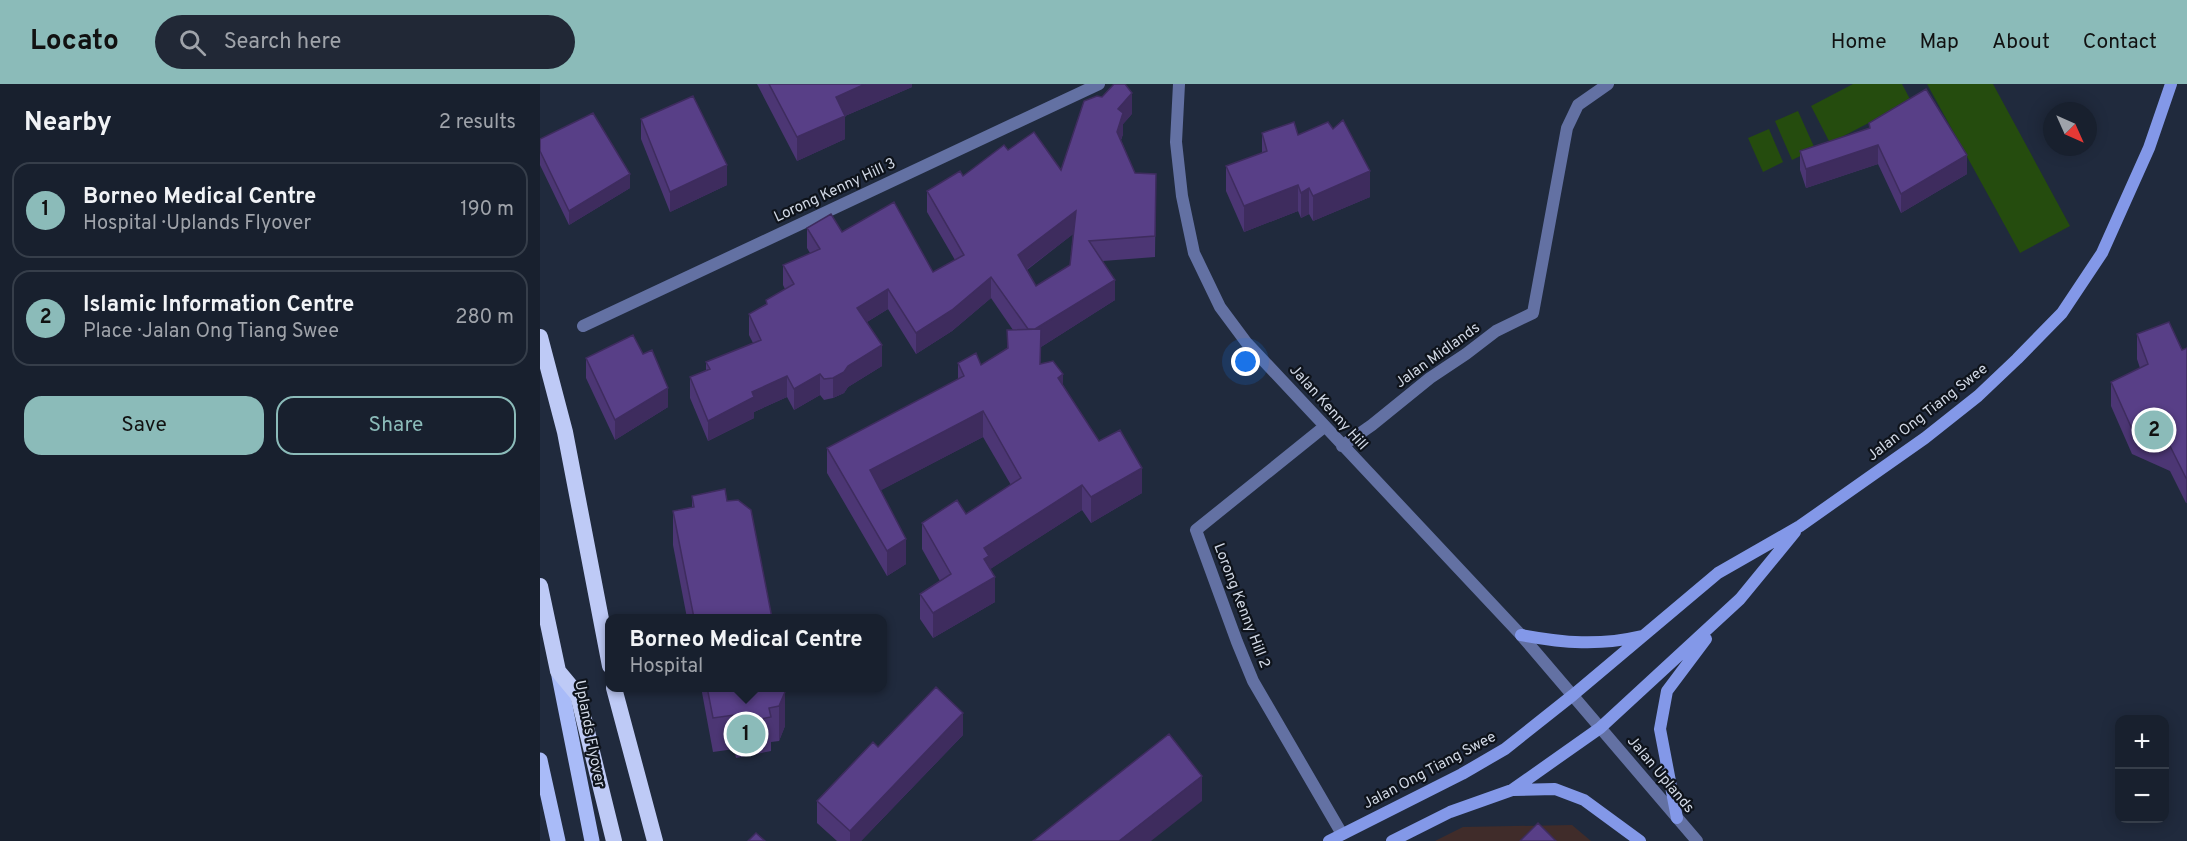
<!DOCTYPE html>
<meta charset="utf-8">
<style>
:root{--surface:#18202e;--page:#212836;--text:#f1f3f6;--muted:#9fa3aa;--line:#363e4a;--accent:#8bbbb9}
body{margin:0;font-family:Overpass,sans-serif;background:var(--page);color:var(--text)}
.controls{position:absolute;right:18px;bottom:18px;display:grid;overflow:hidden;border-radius:12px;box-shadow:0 3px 15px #0003}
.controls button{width:54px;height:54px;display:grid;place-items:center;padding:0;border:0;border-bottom:2px solid var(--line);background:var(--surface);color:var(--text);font:30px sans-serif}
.compass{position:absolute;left:1503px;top:18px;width:54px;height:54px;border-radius:50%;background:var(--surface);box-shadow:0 3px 15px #0003;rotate:135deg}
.you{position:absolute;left:706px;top:278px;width:21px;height:21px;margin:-15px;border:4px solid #fff;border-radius:50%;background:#1a73e8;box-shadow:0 0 0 9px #1a73e833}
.badge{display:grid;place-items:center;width:39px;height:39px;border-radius:50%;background:var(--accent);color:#111;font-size:20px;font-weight:700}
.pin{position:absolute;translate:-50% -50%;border:3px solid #fff;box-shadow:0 2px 6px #0006}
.popup{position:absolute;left:65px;top:530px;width:282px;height:78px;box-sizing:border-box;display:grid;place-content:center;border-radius:12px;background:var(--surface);filter:drop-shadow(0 2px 4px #0005);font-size:20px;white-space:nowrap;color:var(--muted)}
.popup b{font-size:22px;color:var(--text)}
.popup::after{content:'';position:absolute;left:50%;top:100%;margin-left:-12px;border:12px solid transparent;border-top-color:var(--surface)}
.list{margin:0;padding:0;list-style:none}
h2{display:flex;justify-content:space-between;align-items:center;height:78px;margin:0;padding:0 24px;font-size:26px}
h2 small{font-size:20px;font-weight:400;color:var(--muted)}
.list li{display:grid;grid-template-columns:39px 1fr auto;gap:18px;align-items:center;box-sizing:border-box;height:96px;margin:0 12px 12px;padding:0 12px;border:2px solid var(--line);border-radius:18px}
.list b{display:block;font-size:22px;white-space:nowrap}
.list p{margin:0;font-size:20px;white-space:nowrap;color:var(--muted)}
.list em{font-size:20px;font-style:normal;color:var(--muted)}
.actions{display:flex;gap:12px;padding:18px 24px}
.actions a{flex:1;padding:14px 0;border:2px solid var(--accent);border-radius:18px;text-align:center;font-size:21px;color:var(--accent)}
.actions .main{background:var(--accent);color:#111}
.icon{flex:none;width:33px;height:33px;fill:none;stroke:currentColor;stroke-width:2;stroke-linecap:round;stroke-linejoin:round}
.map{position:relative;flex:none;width:1647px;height:757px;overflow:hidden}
header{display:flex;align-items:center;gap:36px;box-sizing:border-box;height:84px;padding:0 30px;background:var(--accent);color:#111}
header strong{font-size:28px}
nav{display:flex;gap:33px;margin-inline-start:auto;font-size:21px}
.search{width:420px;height:54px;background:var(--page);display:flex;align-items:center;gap:15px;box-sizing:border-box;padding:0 21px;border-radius:33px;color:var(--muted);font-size:22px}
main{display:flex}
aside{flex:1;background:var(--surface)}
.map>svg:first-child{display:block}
</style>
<header>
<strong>Locato</strong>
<div class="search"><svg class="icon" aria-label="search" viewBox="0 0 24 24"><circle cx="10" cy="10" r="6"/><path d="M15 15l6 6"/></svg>Search here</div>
<nav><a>Home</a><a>Map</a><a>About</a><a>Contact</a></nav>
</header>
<main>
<aside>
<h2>Nearby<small>2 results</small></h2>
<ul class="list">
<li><span class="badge">1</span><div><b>Borneo Medical Centre</b><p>Hospital · Uplands Flyover</p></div><em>190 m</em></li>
<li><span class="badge">2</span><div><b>Islamic Information Centre</b><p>Place · Jalan Ong Tiang Swee</p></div><em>280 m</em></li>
</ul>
<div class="actions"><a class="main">Save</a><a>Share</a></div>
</aside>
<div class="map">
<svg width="1647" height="757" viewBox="0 0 1647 757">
<rect width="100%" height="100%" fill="#202a3d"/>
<path fill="#402c2a" d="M1032 741 1051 757H895L923 743Z"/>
<path fill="#254c0e" d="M1313 0H1362L1371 17 1290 59 1271 22Z
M1387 0H1453L1530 142 1480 169Z
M1258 27 1275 65 1252 76 1235 37Z
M1229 45 1243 78 1223 88 1208 54Z"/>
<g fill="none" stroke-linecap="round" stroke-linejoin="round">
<path stroke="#6371a3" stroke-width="12" d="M639 0 636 58 642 112 654 169 680 223 706 258 981 551 1157 757
M43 242 559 0
M784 343 656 446 697 558 713 597 802 750
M802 362 832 341 890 294 926 270 956 247 993 229 1027 44 1038 21 1068 0"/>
<path stroke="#8398e8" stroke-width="12" d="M981 551C1024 559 1059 562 1102 552
M973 706 1015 705 1044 716 1100 757
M1137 734 1120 645 1127 607 1166 555
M789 757 922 690 965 665 1033 611 1178 489 1260 442 1385 354 1438 312 1477 275 1522 229 1562 169 1609 64 1631 0
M852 757 910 728 972 706 1060 644 1200 515 1255 448"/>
<path stroke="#a9bbf8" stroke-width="15" d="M18 587 52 757
M0 676 18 757"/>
<path stroke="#becaf6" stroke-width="16" d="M0 253 25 348 70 582
M0 502 18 587 38 611 74 757
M74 604 115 757"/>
</g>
<path fill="#4c3674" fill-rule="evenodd" d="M217 0H372V3L305 32V55L257 77Z
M592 30 583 40V50L581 56 595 89 616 90 615 173 563 177 575 216 501 263 500 280 523 301 559 357 602 409 551 439 542 426 450 485 455 518 393 554 380 535V510L400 497 382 465V439L426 430 471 401 443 353 341 406 366 480 347 492 287 389V364L418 295V279L441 281 467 265V246H473L451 214 412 247 376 270 348 225 327 238 342 282 308 303 304 309 293 314 284 316 280 311 254 326 247 313 214 328V334L168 357 150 314V293L166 287V278L213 259 209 251V230L226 220V216L245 205 243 201V181L270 169 267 164V144L302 148 393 188 415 176 387 128V107L423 92 468 66 521 86ZM533 150 530 181 496 202 487 186Z
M101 35 187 101 130 128 101 55Z
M1329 39 1427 90 1361 129 1338 80 1266 104 1260 86V67L1329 44Z
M722 49 758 51 830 113 773 137 769 130 761 134 758 127 704 148 686 107V82L722 69Z
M0 55 90 104 29 141 0 81Z
M1597 250 1642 266 1647 264V418L1646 419 1630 387 1592 370 1571 322V298L1600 284 1597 275Z
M46 274 128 323 75 356 46 294Z
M152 412 187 417 232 534H147L133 461V427L152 423Z
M161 603H245V642L239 657 231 658V667L196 674 194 665 173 668Z
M423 651 321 757H297L277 739V717L338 663Z"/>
<path fill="#3e2c5e" d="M325 0H372V3L305 32V55L257 77V53L296 13Z
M592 9V30L583 40V50L577 68 578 25Z
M1338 61V80L1266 104V85Z
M1427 71V90L1361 129V110Z
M187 81V101L130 128V108Z
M830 87V113L773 137V112Z
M90 90V104L29 141V127Z
M758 101V127L704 148V122Z
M769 104V130L761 134V109Z
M536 127V148L478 192V171Z
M451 193V214L412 247 376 270V249Z
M575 196V216L501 263 490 248Z
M348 205V225L317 244V224Z
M342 261V282L308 303 304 309 293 314V294L308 282Z
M280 290V311L254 326V305Z
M523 290V315L518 294Z
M247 292V313L214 328V334L168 357V337L212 308Z
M128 304V323L75 356V336Z
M443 327V353L330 412V386Z
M602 384V409L551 439V413Z
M1646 394H1647V418L1646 419Z
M542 401V426L449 486 455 493V518L393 554V529L444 464Z
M366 455V480L347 492V467Z
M245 608V642L239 657V622Z
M423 629V651L321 757H310V747Z
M662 692V717L611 757H579Z"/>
<path fill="#583f87" stroke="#3e2c5e" stroke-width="1.5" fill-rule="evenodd" d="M229 0H325L296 13 305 32 257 53Z
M574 0H585L592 9 578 25 583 29 577 48 595 89 616 90 615 152 549 157 575 196 495 245H488L451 193 412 226 376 249 348 205 317 224 342 261 308 282 304 288 293 294 284 295 280 290 254 305 247 292 212 308 214 313 168 337 150 293 170 285 166 278 221 256 209 230 227 220 226 216 254 200 243 181 280 165 267 144 291 130 302 148 354 118 393 188 424 171 387 107 420 87 423 92 464 61 468 66 494 48 521 86 544 17 557 12 562 13ZM536 127 530 181 496 202 478 171Z
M1386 5 1427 71 1361 110 1338 61 1266 85 1260 67 1330 44 1329 39Z
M153 12 187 81 130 108 101 35Z
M53 29 90 90 29 127 0 67V55Z
M803 36 830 87 773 112 769 104 761 109 758 101 704 122 686 82 727 67 722 49 754 38 758 51 788 38 793 45Z
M1629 238 1642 266 1647 264V394H1646L1630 362 1592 345 1571 298 1608 280 1597 250Z
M501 245 500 280 513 277 523 290 518 294 559 357 580 346 602 384 551 413 542 401 444 464 449 472 444 475 455 493 393 529 380 510 411 490 382 439 417 416 426 430 481 394 443 327 330 386 366 455 347 467 287 364 424 292 418 279 436 269 441 281 468 264 467 246Z
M93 251 103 270 112 266 128 304 75 336 46 274Z
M185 405 187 417 198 416 211 426 232 534H154L133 427 154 423 152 412Z
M167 603H245V608L239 622 229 624 231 633 196 640 194 631 173 634Z
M396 603 423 629 310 747 277 717 333 658 338 663Z
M629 650 662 692 579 757H493Z
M998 739 1016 757H980Z
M216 749 225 757H208Z"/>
<g text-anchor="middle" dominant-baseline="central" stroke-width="4.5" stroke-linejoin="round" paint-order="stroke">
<g font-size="15" fill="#d1d8e5" stroke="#0e131b">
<text transform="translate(295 107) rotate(-25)">Lorong Kenny Hill 3</text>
<text transform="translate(898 272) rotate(-36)">Jalan Midlands</text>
<text transform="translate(788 324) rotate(48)">Jalan Kenny Hill</text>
<text transform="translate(1388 329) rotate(-38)">Jalan Ong Tiang Swee</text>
<text transform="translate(701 522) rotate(69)">Lorong Kenny Hill 2</text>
<text transform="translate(49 650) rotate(79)">Uplands Flyover</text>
<text transform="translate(890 687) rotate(-28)">Jalan Ong Tiang Swee</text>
<text transform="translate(1120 691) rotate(50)">Jalan Uplands</text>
</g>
</g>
</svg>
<div class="controls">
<button>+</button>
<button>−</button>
</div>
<svg class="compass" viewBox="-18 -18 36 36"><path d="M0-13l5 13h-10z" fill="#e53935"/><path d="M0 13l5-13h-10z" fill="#9fa3aa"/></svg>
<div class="you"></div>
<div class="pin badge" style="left:206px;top:650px">1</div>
<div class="popup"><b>Borneo Medical Centre</b>Hospital</div>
<div class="pin badge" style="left:1614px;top:346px">2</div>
</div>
</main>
